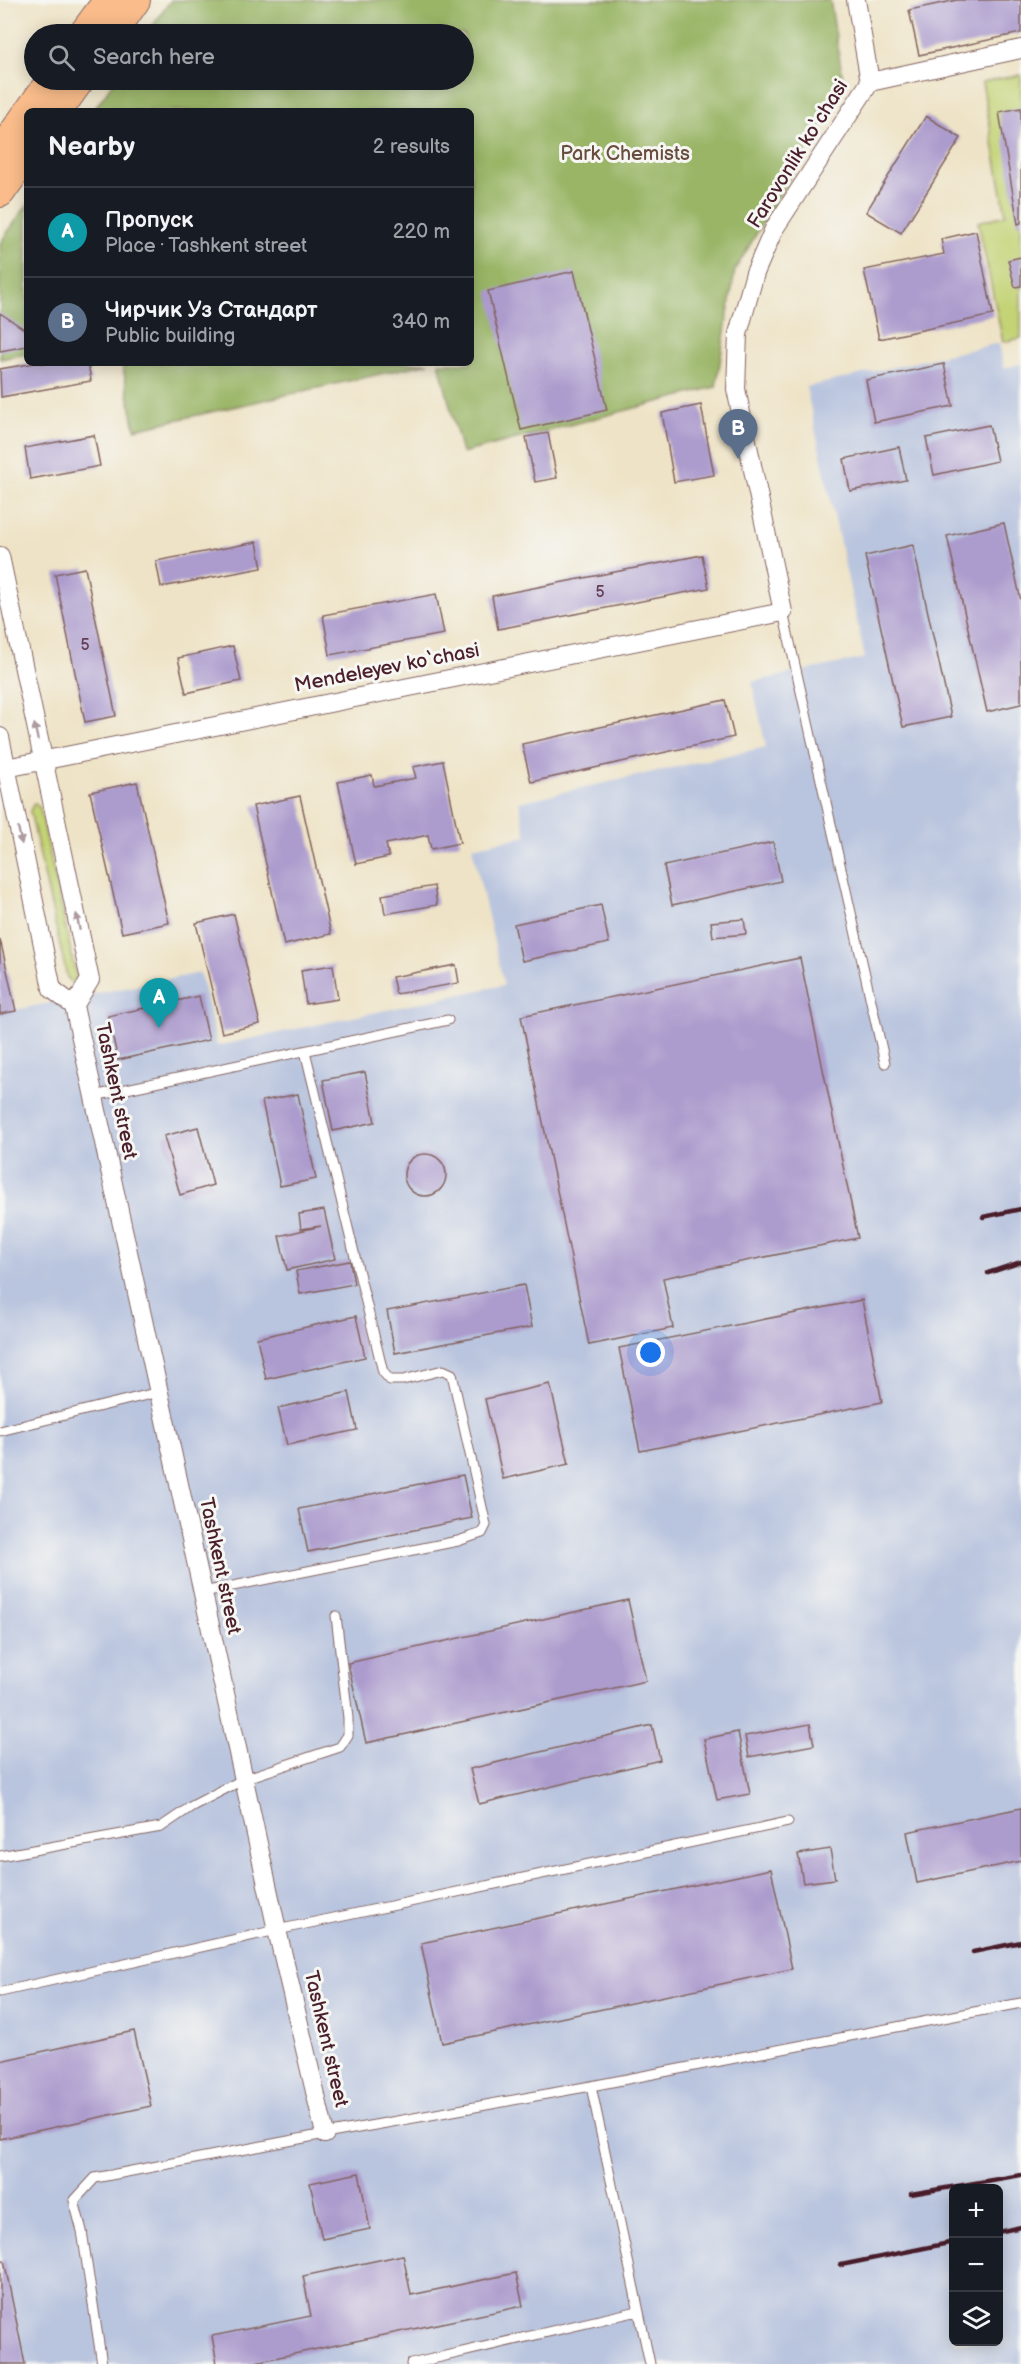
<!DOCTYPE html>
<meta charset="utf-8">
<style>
:root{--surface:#171b24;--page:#20242c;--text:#f1f3f6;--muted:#9ea1a6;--line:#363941;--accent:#ea580c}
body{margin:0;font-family:"Balsamiq Sans",sans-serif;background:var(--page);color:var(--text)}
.controls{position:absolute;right:18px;bottom:18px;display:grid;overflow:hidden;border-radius:9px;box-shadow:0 3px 15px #0003}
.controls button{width:54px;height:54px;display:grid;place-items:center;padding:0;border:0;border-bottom:2px solid var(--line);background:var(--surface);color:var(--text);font:30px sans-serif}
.you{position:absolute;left:651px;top:1353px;width:21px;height:21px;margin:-15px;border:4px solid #fff;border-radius:50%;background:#1a73e8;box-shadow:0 0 0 9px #1a73e833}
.badge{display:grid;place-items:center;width:39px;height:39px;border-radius:50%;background:var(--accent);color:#fff;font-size:20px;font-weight:700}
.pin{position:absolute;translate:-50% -50px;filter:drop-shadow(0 2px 3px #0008)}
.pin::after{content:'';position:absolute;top:32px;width:21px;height:18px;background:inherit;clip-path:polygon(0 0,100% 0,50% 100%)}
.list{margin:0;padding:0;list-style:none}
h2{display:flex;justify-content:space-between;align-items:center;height:78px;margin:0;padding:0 24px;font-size:26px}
h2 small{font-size:20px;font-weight:400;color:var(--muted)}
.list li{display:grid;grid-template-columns:39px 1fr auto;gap:18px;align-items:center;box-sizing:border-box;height:90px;padding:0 24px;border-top:2px solid var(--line)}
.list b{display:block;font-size:22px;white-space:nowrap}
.list p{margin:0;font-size:20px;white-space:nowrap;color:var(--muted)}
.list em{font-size:20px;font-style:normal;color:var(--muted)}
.icon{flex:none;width:33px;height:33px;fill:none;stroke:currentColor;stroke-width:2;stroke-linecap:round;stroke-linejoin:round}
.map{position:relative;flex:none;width:1021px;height:2364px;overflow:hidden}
.search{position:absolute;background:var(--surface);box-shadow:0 3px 15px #0003;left:24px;top:24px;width:450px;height:66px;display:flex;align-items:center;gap:15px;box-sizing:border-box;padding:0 21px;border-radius:33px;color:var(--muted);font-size:22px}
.panel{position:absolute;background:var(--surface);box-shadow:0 3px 15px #0003;left:24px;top:108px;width:450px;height:258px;border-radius:9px}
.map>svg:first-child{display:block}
</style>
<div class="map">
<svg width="1021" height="2364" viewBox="0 0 1021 2364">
<rect width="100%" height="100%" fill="#f6f6f2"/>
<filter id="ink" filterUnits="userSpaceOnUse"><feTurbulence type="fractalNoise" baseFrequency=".0167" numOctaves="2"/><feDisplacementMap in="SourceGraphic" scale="12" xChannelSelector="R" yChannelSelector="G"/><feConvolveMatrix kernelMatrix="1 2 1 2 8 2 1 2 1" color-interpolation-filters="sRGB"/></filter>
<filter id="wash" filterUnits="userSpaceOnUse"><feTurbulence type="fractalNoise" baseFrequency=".008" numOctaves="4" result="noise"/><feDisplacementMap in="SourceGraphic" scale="24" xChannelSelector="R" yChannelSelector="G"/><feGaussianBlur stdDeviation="1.35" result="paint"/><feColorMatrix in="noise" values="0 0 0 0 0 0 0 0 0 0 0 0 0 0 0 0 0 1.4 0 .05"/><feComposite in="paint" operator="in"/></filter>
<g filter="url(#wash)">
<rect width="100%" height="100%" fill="#eee3c6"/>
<path fill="#b9c4de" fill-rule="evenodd" d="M999 343 1004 368 1021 364V2364H0V1013L200 973 217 1046 504 985 472 847 526 836 519 802 766 747 752 682 865 658 806 387ZM954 2188H998V2342H954Z"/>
<path fill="#c3d375" stroke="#867950" stroke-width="1.5" d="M1021 75V338L1003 342 978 222 1006 215 982 82Z
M34 803 40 808 76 975 74 985 67 977 30 811Z"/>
<path fill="#9ab566" stroke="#726a48" stroke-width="1.5" d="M171 0H830L844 86 735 270 716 387 462 453 439 363H471V111H93L115 80H464V34H147Z
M27 205V354L0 359V243Z
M122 363H429L135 429Z"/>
<g id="blocks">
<path fill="#ac9bcd" d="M957 0H1021V33L919 55 909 10Z
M1021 108V223L1018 224 999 112Z
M926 116 961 138 901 233 866 212Z
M976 231 993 315 879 339 864 270 944 254 941 239Z
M1021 257V286L1015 287 1008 260Z
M574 271 607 410 521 430 488 291Z
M0 313 27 331V346L0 351Z
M35 363H88L91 381 1 397 0 369Z
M944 364 953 406 874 422 866 380Z
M701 405 714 475 674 482 662 413Z
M989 425 997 461 934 475 926 438Z
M548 433 557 478 535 482 526 437Z
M94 435 100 466 30 479 25 448Z
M899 447 906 480 850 491 844 459Z
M1004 523 1021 601V704L987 712 947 536Z
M257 542 262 568 161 587 156 561Z
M913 545 951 717 903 727 865 556Z
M702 555 709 588 498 629 492 596Z
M85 568 116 716 85 722 55 574Z
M436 594 444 634 330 655 323 615Z
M233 646 241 681 186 693 178 658Z
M725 700 734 737 531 782 522 744Z
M443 761 460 843 431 849 428 835 386 844 389 857 356 864 338 782 372 775 374 786 416 778 413 767Z
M137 782 169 923 122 933 90 792Z
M300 796 331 934 284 945 253 806Z
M773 842 781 881 672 905 664 866Z
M434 886 437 905 385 914 382 895Z
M601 905 609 943 522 961 514 924Z
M234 914 260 1024 222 1033 196 923Z
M744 919 746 934 713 937 711 922Z
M0 939 16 1011 0 1014Z
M800 958 858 1238 663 1278 673 1328 589 1345 521 1016Z
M333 965 338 999 306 1004 301 970Z
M456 965 459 983 396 994 392 977Z
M199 996 209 1040 118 1060 108 1016Z
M365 1072 375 1122 333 1131 323 1080Z
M298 1094 316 1179 280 1186 262 1101Z
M198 1127 213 1185 180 1195 164 1136Z
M404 1175a21 21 0 1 1 42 0a21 21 0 1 1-42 0Z
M324 1210 335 1259 287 1270 279 1236 321 1226 301 1229 299 1214Z
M350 1261 354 1284 300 1294 296 1271Z
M524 1285 532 1327 395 1353 387 1311Z
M862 1300 882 1402 640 1451 619 1348Z
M356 1316 365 1357 266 1379 257 1338Z
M550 1384 569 1464 503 1479 485 1399Z
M349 1392 357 1430 287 1445 278 1408Z
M463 1475 472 1518 308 1552 299 1509Z
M628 1600 646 1681 366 1743 348 1663Z
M810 1724 814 1745 749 1757 745 1736Z
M652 1725 660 1760 479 1804 470 1769Z
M738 1732 750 1794 717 1800 704 1739Z
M1021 1808V1861L917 1883 907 1832Z
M830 1849 835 1879 803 1883 798 1854Z
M771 1869 792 1969 442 2043 421 1943Z
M134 2031 151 2106 0 2139V2061Z
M359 2173 370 2229 322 2239 310 2183Z
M403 2255 411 2295 516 2273 523 2306 246 2364H217L212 2336 311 2316 303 2276Z
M4 2260 25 2364H0V2261Z"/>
</g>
</g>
<g filter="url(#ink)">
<use href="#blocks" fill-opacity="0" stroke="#836461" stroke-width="1.5"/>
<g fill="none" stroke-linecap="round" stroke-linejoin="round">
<g stroke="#836461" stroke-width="11">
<path id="lane" d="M783 612 885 1063
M94 1096 448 1020
M0 1431 159 1392
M203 1592 458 1541 482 1533 486 1525 452 1374 443 1370 403 1380H390L383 1372 305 1051
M0 1856 161 1827 192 1806 244 1779 340 1747 348 1735V1718L336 1616
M0 1992 277 1930 788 1822
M591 2086 1021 2003
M102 2364 82 2231 74 2201 95 2178 325 2134 591 2086 650 2364
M411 2364 638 2311"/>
</g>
<g stroke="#836461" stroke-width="20">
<path id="street" d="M870 82 1021 49
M0 556 90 980 74 1006 52 989 0 737
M6 768 783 612 736 389 738 334 755 273 774 229 870 82 856 0
M74 1006 277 1930 325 2134"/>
</g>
<g stroke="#836461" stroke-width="32">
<path id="primary" d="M84 34 109 0
M111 34 135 0
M30 111 52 80
M57 111 79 80
M0 153 27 115
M0 192 27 154"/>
</g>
<use href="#lane" stroke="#fff" stroke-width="9"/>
<use href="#street" stroke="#fff" stroke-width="18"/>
<use href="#primary" stroke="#f9bc8a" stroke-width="30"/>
<path stroke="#4a1f2b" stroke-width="4.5" d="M983 1217 1021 1209
M988 1273 1021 1262
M973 1952 1021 1942
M911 2194 1021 2175
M998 2232 1021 2227
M841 2265 954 2242"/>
</g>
<defs><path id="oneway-solid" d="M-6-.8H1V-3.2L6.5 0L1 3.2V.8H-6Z" transform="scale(1.5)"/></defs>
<g fill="#ae9aa0">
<use href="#oneway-solid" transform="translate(36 732) rotate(-102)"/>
<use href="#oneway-solid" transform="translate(20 836) rotate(78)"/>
<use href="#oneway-solid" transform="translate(78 922) rotate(-102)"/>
</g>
</g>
<g text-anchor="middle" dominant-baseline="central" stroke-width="6" stroke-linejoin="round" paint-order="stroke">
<g font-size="16" fill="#623e54">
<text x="600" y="592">5</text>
<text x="85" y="645">5</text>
</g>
<g font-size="20" fill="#684c3e" stroke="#f6f6f2">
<text x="625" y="154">Park Chemists</text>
</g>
<g font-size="20" fill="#4a1f2b" stroke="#f6f6f2">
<text transform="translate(798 154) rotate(-58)">Farovonlik ko‘chasi</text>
<text transform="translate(387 668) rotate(-11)">Mendeleyev ko‘chasi</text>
<text transform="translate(116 1091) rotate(78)">Tashkent street</text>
<text transform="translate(220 1566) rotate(78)">Tashkent street</text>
<text transform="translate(326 2039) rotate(77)">Tashkent street</text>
</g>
</g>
</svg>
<div class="controls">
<button>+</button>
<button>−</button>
<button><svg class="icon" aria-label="layers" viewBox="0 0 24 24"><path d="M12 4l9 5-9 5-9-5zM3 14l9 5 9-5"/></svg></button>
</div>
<div class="you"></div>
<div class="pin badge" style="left:159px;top:1028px;background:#0f9aa8">A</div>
<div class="pin badge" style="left:738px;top:459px;background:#5c6f8a">B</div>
<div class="search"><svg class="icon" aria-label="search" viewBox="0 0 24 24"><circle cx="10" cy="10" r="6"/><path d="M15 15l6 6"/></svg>Search here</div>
<section class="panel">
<h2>Nearby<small>2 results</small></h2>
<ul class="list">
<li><span class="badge" style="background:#0f9aa8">A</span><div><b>Пропуск</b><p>Place · Tashkent street</p></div><em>220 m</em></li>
<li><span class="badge" style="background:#5c6f8a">B</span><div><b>Чирчик Уз Стандарт</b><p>Public building</p></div><em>340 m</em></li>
</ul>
</section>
</div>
